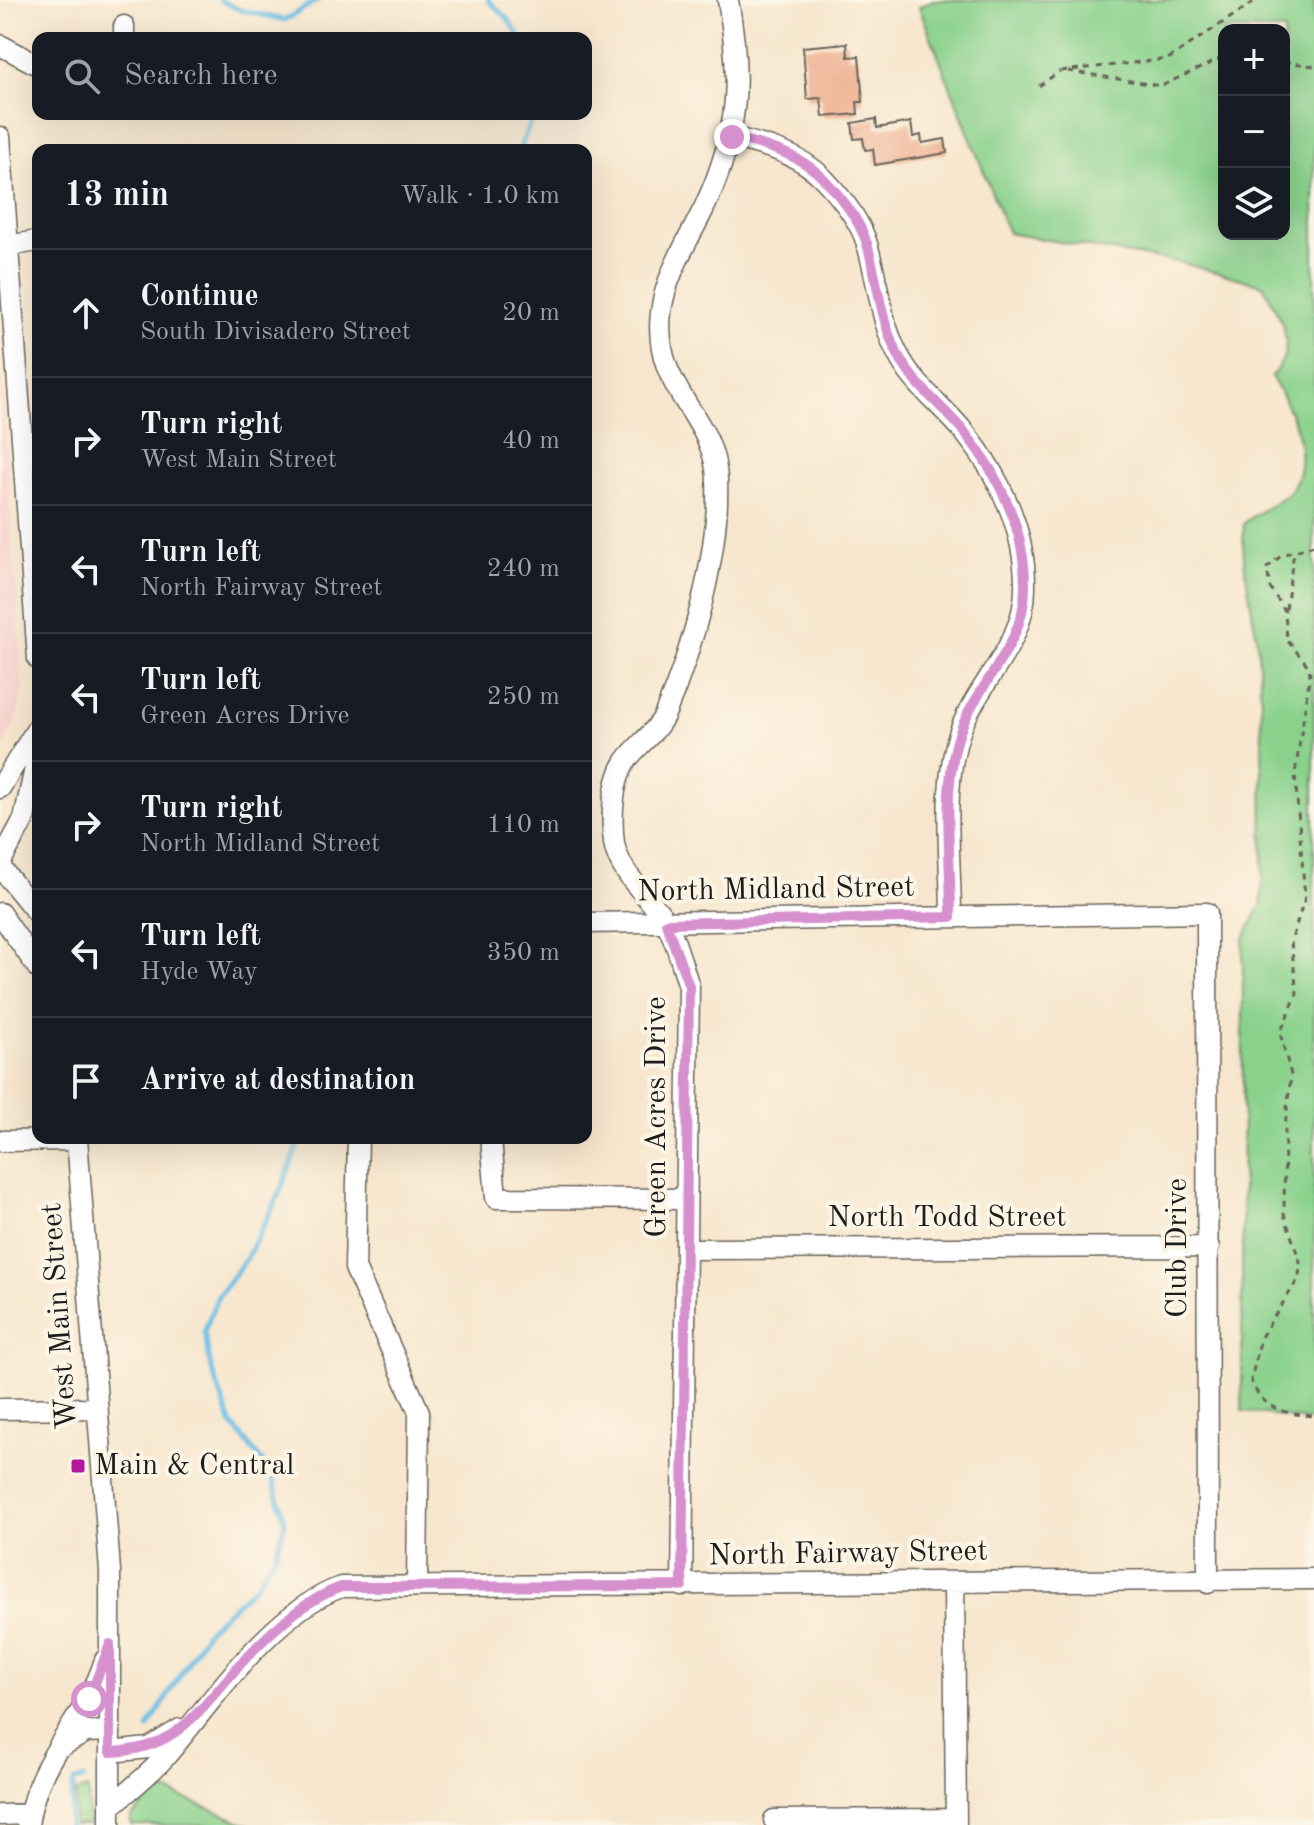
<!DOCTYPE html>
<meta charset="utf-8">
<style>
:root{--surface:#171b24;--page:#20242c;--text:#f1f3f6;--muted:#9ea1a6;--line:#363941}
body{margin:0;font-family:"Old Standard TT",serif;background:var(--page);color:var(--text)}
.controls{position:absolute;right:24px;top:24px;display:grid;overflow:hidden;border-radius:16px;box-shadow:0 8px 32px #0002}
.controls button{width:72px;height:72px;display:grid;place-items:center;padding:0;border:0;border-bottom:2px solid var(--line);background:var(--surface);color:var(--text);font:40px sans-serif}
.stop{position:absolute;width:24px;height:24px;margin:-18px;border:6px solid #d690ce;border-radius:50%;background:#fff}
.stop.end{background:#d690ce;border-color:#fff;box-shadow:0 2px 8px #0008}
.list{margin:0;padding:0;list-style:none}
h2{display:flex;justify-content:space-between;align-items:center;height:104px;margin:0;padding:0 32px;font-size:34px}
h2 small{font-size:26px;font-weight:400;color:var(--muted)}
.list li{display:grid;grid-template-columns:52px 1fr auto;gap:24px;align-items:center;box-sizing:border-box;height:128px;padding:0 32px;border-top:2px solid var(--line)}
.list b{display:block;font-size:30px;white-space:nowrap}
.list p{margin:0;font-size:26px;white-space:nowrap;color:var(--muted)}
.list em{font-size:26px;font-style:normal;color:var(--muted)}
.icon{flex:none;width:44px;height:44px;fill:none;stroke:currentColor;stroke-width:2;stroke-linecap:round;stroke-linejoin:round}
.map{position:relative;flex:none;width:1314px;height:1825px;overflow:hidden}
.search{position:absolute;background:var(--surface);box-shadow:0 8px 32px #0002;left:32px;top:32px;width:560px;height:88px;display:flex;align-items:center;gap:20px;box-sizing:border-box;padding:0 28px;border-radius:16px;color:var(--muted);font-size:30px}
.panel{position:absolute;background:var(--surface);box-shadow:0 8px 32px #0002;left:32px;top:144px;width:560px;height:1000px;border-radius:16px}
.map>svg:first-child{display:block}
</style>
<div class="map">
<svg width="1314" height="1825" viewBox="0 0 1314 1825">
<rect width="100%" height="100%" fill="#fcf5e5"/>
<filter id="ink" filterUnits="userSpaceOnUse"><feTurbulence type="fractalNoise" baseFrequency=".0125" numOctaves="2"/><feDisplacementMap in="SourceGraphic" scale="16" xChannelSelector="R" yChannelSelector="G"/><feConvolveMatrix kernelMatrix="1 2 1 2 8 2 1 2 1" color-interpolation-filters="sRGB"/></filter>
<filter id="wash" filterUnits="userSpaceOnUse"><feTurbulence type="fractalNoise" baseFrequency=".006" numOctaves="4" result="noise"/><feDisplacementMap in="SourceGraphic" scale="32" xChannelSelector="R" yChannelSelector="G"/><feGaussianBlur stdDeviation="1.8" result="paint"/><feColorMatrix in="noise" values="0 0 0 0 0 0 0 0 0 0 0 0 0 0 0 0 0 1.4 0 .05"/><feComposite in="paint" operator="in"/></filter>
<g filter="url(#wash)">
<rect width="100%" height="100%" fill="#f7e6cd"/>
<path fill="#f7d0cc" d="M0 362 23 690 16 722 0 752Z"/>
<path fill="#8ad18c" stroke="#537654" stroke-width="2" fill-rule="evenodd" d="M933 0H1314V1421L1242 1411 1243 941 1261 905 1263 880C1262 804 1264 727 1258 651 1254 609 1240 566 1244 523 1259 511 1277 504 1291 490 1314 456 1290 408 1271 376 1301 347 1279 316 1263 285L1182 263 1008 233 919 7ZM1284 30V234H1224V30Z
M159 1788 249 1825H131V1818Z
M88 1789 89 1825H74L76 1792Z"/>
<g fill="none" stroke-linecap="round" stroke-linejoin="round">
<path stroke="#67bce4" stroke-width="5" d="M220 0 240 10 285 20 318 0
M488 0 507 18 521 38
M519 150 534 114
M148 1728 208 1629 256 1585 276 1553 285 1522 271 1472 231 1423 211 1367 204 1332 218 1296 246 1259 276 1201 296 1152 298 1138
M69 1825 74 1781 84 1779"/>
</g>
<g id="blocks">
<path fill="#edaa8a" d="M847 43 848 57 859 56 863 102H857L858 114 823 117 821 98 807 99 803 47Z
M876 119 877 128 911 122 913 137 921 135 922 143 945 139 947 153 875 165 873 149 865 150 863 138 854 139 852 123Z"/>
</g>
</g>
<g filter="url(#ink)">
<use href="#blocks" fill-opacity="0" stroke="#69635a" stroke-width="2"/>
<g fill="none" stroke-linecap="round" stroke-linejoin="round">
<g stroke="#69635a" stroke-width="23">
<path id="minor" d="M124 38V26
M0 45 38 65
M0 137 38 659
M732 137C766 146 799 153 824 179 841 197 860 220 867 244 879 283 880 325 901 360 917 388 945 408 965 433 1000 476 1026 532 1025 588 1025 648 972 686 957 741 942 796 951 861 951 917
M0 247 38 241
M0 788 38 727
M0 863 24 819 38 754
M0 867 38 914
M0 913 38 968
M586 923 1207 913 1208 1583
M77 1138 110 1571V1825
M358 1138 355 1268 419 1412 417 1586
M491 1138 496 1198 686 1199
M0 1141 77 1140
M686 1249 1209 1247
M0 1409 97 1408
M954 1582 956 1825
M682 1586 689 986C682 966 677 943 667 924 651 896 620 877 614 843 611 819 612 781 626 761 637 745 657 732 665 714 693 648 720 552 717 479 714 413 652 392 661 312 666 273 689 240 705 206 739 132 742 79 728 0
M62 1746 86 1732 110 1731
M110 1752 149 1748 180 1729
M110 1807C128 1791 149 1775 165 1757 213 1701 270 1613 341 1587L1314 1579
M0 1815 30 1814
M774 1820 956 1819
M28 1825C37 1756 85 1723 105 1660"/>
</g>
<path stroke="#69635a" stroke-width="3" stroke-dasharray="6 6" stroke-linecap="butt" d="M1284 62 1314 66
M1061 71 1168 59 1257 0
M1068 71 1161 86 1224 57
M1039 86 1060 71
M1314 545 1282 555 1267 568 1270 588 1285 611 1287 640 1309 667 1310 674 1295 774 1305 897 1291 942 1297 994 1280 1033 1291 1075 1285 1126 1284 1214 1300 1262 1299 1278 1261 1337 1251 1380C1261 1409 1286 1414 1314 1416
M1286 609 1293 558 1299 552"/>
<use href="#minor" stroke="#fff" stroke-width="20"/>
</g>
</g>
<g fill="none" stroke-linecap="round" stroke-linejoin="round" filter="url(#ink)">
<path stroke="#d690ce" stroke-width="10" d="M89 1699 110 1644V1752C171 1750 193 1719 230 1676 259 1642 299 1602 341 1587L682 1586 689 986 666 923 951 917C951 861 942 796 957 741 972 687 1025 648 1025 588 1026 532 1000 476 965 433 945 408 917 388 901 360 880 325 879 283 867 244 860 220 841 197 824 179 799 153 766 146 732 137"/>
</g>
<rect fill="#b5179e" stroke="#fcf5e5" stroke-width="3" x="70" y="1458" width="16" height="16" rx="4"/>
<g text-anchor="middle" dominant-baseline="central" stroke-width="8" stroke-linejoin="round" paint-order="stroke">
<g font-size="30" fill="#1c1c1c" stroke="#fcf5e5">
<text transform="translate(776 890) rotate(-1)">North Midland Street</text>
<text transform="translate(657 1117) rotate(-90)">Green Acres Drive</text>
<text x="947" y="1218">North Todd Street</text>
<text transform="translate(1178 1248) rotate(-90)">Club Drive</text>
<text transform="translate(60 1316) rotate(-94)">West Main Street</text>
<text transform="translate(848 1554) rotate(-1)">North Fairway Street</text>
</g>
<g font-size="30" fill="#1c1c1c" stroke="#fcf5e5" text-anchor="start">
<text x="94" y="1466">Main &amp; Central</text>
</g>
</g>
</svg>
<div class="controls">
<button>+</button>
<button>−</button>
<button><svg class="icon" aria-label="layers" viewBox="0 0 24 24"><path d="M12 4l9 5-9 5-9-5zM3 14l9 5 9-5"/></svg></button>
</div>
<div class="stop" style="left:89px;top:1699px"></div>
<div class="stop end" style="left:732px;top:137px"></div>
<div class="search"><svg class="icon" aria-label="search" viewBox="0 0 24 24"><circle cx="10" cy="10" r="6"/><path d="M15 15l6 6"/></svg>Search here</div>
<section class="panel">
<h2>13 min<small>Walk · 1.0 km</small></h2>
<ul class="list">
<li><svg class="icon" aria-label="ahead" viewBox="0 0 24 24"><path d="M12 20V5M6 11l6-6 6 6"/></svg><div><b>Continue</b><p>South Divisadero Street</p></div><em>20 m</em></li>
<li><svg class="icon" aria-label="right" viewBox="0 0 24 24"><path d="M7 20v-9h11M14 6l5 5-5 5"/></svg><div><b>Turn right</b><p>West Main Street</p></div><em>40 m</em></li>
<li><svg class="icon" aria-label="left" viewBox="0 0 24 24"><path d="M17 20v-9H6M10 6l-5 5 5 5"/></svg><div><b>Turn left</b><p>North Fairway Street</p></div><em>240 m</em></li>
<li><svg class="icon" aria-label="left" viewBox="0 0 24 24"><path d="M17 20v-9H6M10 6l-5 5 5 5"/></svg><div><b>Turn left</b><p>Green Acres Drive</p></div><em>250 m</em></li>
<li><svg class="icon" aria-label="right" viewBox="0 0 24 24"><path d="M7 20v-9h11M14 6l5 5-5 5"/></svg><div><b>Turn right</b><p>North Midland Street</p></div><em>110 m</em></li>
<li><svg class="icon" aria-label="left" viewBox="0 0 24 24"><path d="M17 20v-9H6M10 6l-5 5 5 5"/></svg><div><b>Turn left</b><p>Hyde Way</p></div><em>350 m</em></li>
<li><svg class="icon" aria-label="arrive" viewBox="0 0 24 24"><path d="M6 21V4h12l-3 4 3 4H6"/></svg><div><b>Arrive at destination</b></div></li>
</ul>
</section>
</div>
